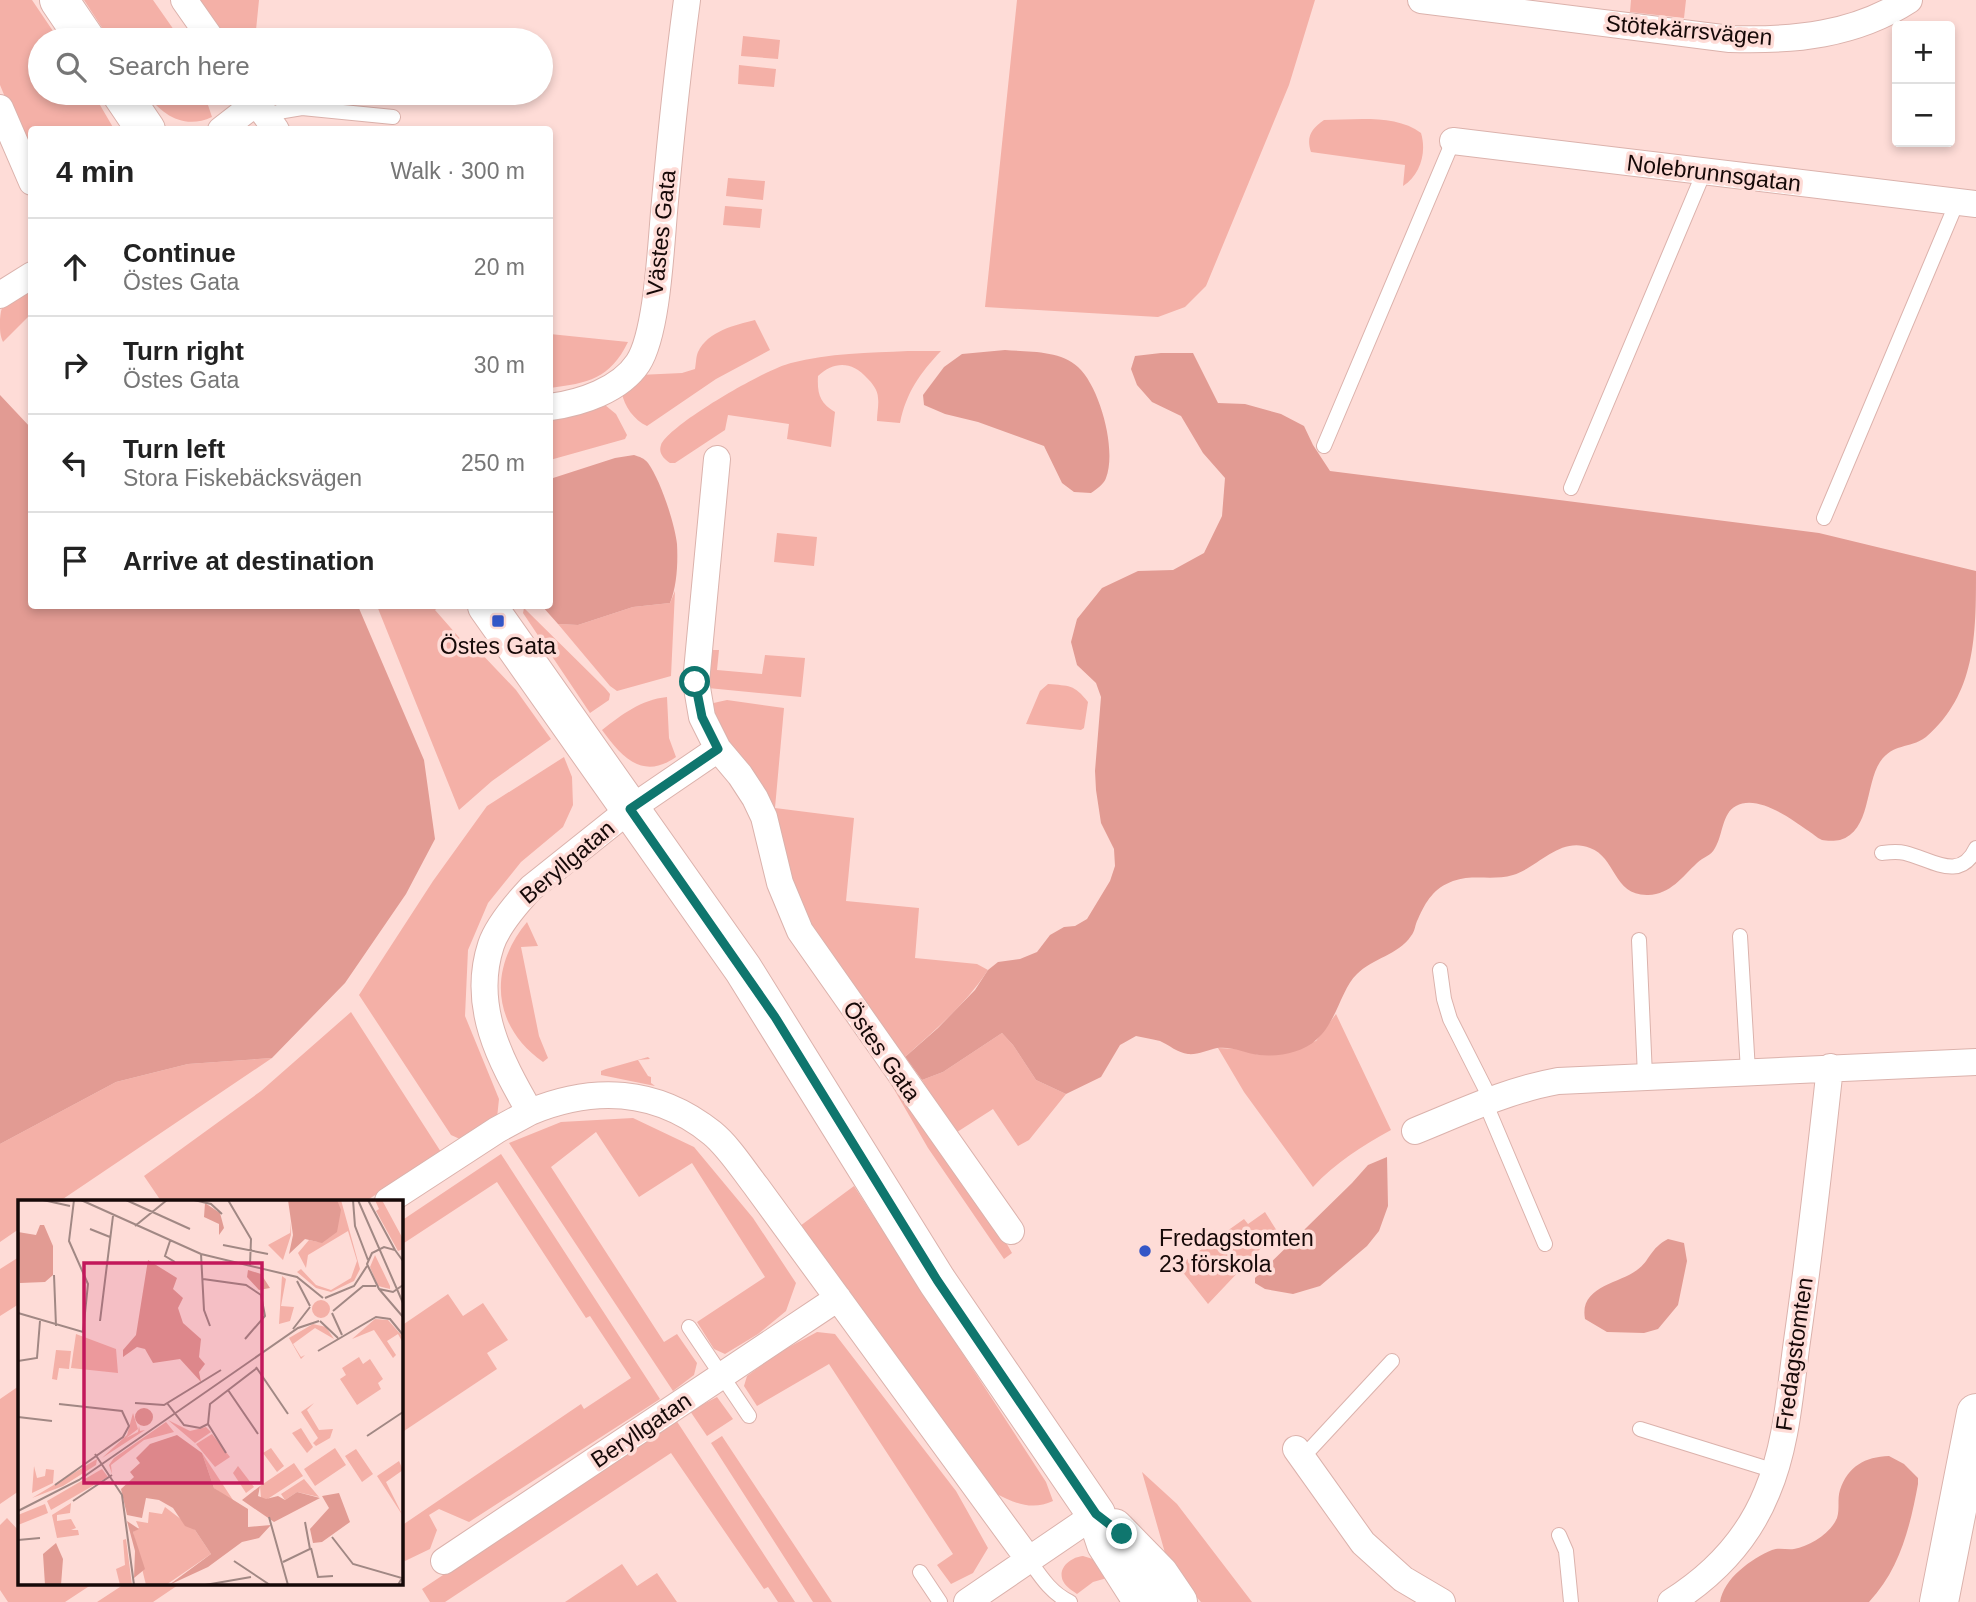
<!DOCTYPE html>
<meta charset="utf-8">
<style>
:root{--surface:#fff;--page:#f6f6f6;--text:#222;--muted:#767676;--line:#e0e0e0}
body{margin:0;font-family:Helvetica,sans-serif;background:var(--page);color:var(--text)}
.controls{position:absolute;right:21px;top:21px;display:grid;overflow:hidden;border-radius:7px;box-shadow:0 4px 10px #0003}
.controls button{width:63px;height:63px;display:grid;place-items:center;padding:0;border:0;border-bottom:2px solid var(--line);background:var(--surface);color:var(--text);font:35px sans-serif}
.stop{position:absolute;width:21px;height:21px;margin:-16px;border:5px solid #0f766e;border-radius:50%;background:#fff}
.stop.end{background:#0f766e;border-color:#fff;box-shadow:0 2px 7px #0008}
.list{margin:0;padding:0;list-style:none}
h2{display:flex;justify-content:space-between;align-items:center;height:91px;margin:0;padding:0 28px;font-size:30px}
h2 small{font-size:23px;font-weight:400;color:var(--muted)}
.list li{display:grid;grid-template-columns:46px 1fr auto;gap:21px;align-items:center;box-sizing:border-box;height:98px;padding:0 28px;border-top:2px solid var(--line)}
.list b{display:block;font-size:26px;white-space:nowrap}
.list p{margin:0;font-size:23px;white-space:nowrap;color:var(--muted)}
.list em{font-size:23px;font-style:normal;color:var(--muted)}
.icon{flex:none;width:38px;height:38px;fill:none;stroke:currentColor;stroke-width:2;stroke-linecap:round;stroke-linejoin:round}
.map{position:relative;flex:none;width:1976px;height:1602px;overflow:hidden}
.search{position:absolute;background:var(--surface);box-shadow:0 4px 10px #0003;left:28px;top:28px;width:525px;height:77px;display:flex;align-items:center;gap:18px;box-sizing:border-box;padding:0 24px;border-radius:38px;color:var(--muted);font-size:26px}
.panel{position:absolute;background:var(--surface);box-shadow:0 4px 10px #0003;left:28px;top:126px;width:525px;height:483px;border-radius:7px}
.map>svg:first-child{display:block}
</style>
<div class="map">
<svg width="1976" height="1602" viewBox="0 0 1976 1602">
<rect width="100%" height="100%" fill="#fedcd7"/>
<path fill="#f4b0a7" d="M0 0H32L59 40H40V93H93L114 129 32 130 31 160 0 85Z
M84 0H153L181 40H110Z
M199 0H259L255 40H228Z
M1017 0H1315L1289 85 1206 286 1185 307 1158 317 985 307Z
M1631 0H1686L1684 18 1630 12Z
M743 36 780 40 778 59 741 56Z
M739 65 776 69 774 87 738 84Z
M146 93H204L212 117C184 130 162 115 146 93Z
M1324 120C1354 120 1396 114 1421 133 1427 153 1420 175 1403 186L1405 165 1311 152C1306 137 1311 129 1324 120Z
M728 178 765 181 763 200 726 196Z
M725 206 762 209 760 228 723 225Z
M31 287V314L3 342C0 335 0 331 0 324 0 297 10 299 31 287Z
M755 320 770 350 716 379 647 426C634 420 624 406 622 393L639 375 682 373 695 369C696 364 696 356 698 352 708 331 735 325 755 320Z
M550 334 628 342C610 379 588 383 550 388Z
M908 351H941C920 373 906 393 900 423L877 421C877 413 879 405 878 398 878 390 872 383 867 378 852 361 834 361 818 376 817 394 820 403 835 412L831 447 787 439 789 424 728 415 725 430 675 463H670C664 459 658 453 661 445 670 424 766 369 791 363 829 353 869 353 908 351Z
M605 405 616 414 627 435 625 439 550 460V415Z
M777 533 817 537 814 566 774 562Z
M675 591 671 676 617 691 610 686 558 624 578 625 633 607 670 603Z
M377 606H440L435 610 471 651 477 649 516 690 551 739 492 781 459 810Z
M524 608 605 688 610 694 609 700 590 713 523 613Z
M712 650H719L717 670 762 674 765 655 805 658 801 697 708 688Z
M1048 684C1069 686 1074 684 1088 702L1084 728 1081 730 1026 724 1040 691Z
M667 697 669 738 676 757C642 781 621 756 602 730 623 714 640 700 667 697Z
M727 700 784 708 775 808 854 818 846 901 919 908 915 958 977 964 988 970C966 1004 935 1030 905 1057L810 933 747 776 709 704Z
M564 757 572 777 573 805 563 827 521 862 488 903 468 950 465 1016 499 1099 497 1118 462 1140 451 1135 359 995 433 881 487 806Z
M527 922 538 946 521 947 539 1036 548 1058 543 1062C492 1026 488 969 527 922Z
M351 1012 441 1152 366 1201H161L144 1176 261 1091Z
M1336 1014 1391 1130C1362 1146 1335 1163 1313 1187L1244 1092 1218 1048 1239 1049 1259 1055 1316 1041Z
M1002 1033 1013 1045 1036 1080 1066 1094 1029 1140 1018 1146 993 1109 954 1134 922 1080 943 1072Z
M648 1057 650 1059 638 1060 648 1076 651 1077V1083L655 1086 601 1075V1071L606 1069Z
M272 1058 60 1201H19V1229L0 1242V1144L116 1082 188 1064Z
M877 1060 995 1223 1012 1253 1004 1259 928 1148Z
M633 1118 694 1147 753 1218 796 1283 786 1311 758 1334 725 1354 714 1349 697 1322 765 1277 692 1163 639 1197 596 1132 551 1167 664 1342 677 1334 697 1363 694 1375 673 1391 509 1143 561 1122Z
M501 1154 660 1399 469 1522 439 1509 429 1515 437 1530 430 1549 405 1561 401 1555V1526L581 1404 584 1409 631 1378 590 1316 586 1318 497 1182 401 1245V1221Z
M854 1186 1046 1482 1053 1501C1032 1511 1014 1503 995 1493L800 1226Z
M1265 1212 1277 1231 1208 1304 1178 1266 1244 1219 1248 1224Z
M19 1257V1304L0 1316V1269Z
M448 1294 463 1316 483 1303 508 1340 487 1353 497 1369 401 1433V1326Z
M817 1332 835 1334 956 1491 988 1548 973 1573 951 1584 937 1565 953 1554 829 1364 757 1406 744 1386 747 1376 778 1353Z
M19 1386V1491L0 1504V1399Z
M717 1397 733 1419 707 1436 690 1411Z
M676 1420 795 1602H778L768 1587 764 1589 671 1453 445 1602H430L422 1589Z
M722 1436 832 1602H813L711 1443Z
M1142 1472 1177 1504 1252 1602H1201L1169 1567Z
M7 1518 19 1531V1583H94L65 1602H8L0 1590V1525Z
M1083 1556 1096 1560 1114 1576 1093 1582 1077 1594C1073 1591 1066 1587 1063 1581 1057 1568 1071 1557 1083 1556Z
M622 1564 637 1586 657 1573 677 1602H565Z
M126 1583H181L153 1602H97Z"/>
<path fill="#e29b93" d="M1005 350C1028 352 1060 350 1078 367 1100 387 1117 450 1106 478 1104 484 1097 489 1091 493L1074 492 1062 483 1044 446 978 422 945 414 924 405 923 395 944 367 962 354Z
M1161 353H1193L1218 403 1245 404 1281 414 1304 426 1313 445 1330 471 1819 533 1976 571C1976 635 1976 694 1926 737 1908 750 1894 742 1880 762 1865 785 1871 831 1840 840 1836 841 1826 841 1822 840 1817 838 1811 832 1807 830 1790 818 1757 794 1736 806 1722 813 1723 835 1715 848 1711 856 1703 857 1697 863 1682 877 1671 894 1648 895 1613 896 1616 857 1590 848 1560 836 1539 867 1513 875 1493 881 1473 874 1453 881 1434 888 1426 901 1418 919 1415 924 1415 932 1411 936 1398 955 1373 958 1357 974 1341 989 1337 1022 1316 1040 1302 1053 1278 1057 1259 1055 1244 1053 1233 1046 1217 1048 1208 1050 1197 1055 1188 1054 1178 1053 1169 1045 1160 1041 1153 1039 1144 1038 1136 1036L1120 1045 1101 1077 1066 1094 1036 1080 1013 1045 1002 1033 943 1072 922 1080 905 1057 938 1028 975 990 988 970 998 962 1020 959 1037 952 1050 935 1064 927 1075 926 1087 919 1110 881 1115 866 1114 849 1101 823 1096 790 1095 771 1101 697 1096 683 1077 665 1071 642 1077 619 1102 588 1138 571 1173 570 1204 553 1222 516 1225 478 1203 453 1181 416 1152 402 1137 385 1131 369 1135 356Z
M0 395 31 428 32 606H358L424 760 435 839 406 894 345 983 272 1058 188 1064 116 1082 0 1144Z
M634 455C640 457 644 458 648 463 660 479 675 524 677 544 678 563 677 586 670 603L633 607 578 625 558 624 542 606H550V479L615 458Z
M1387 1157 1388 1206 1379 1231 1367 1246 1320 1286 1293 1294 1265 1289 1255 1283V1278L1352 1183 1368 1165Z
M1668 1239 1684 1243 1687 1261 1678 1305 1658 1329 1644 1333 1607 1332 1585 1319C1579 1286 1619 1284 1637 1270 1650 1261 1650 1248 1668 1239Z
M1889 1456 1904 1464 1918 1478V1484C1910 1527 1900 1569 1869 1602H1720C1724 1578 1751 1559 1772 1550 1779 1547 1786 1550 1794 1549 1810 1546 1831 1533 1837 1518 1840 1509 1837 1499 1840 1490 1848 1466 1865 1457 1889 1456Z"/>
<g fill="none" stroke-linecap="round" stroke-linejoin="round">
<g stroke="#dbb2ac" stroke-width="16">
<path id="lane" d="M272 124 278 112 302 108 393 117
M1324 446 1453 141
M1571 488 1704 172
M1824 518 1957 202
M1882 853C1890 852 1897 851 1905 853 1931 859 1960 883 1976 848
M1740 936 1748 1071
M1639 940 1645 1076
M1440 970 1444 999 1450 1019 1491 1100
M1485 1102 1545 1244
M689 1327 749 1416
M1640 1429 1775 1471
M1302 1458 1392 1361
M1559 1535 1566 1551 1571 1602
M1029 1560C1041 1577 1051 1593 1070 1602
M920 1572 940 1602"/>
</g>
<g stroke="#dbb2ac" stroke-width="28">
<path id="street" d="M184 0 212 40
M1421 0 1730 39C1794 41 1855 35 1909 0
M250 93 276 130
M0 108 32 182
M221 130 257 102
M1453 141 1976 204
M0 295 32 275
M550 407C581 403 620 390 638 363 658 332 661 241 665 201 671 134 678 67 687 0
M717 459 696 682 702 717 718 749 740 775 755 798 764 817 780 883 800 931 1011 1231
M718 749 630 809 531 888C518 902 497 927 491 945 471 1006 500 1060 530 1112 593 1086 656 1088 712 1133 729 1147 742 1168 756 1186L1029 1560
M1415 1131C1462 1112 1508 1090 1558 1081L1976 1062
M388 1201 497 1130 530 1112
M1296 1449 1363 1543 1403 1579 1442 1602
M444 1561 838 1298
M967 1602 1096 1514
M1671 1602C1714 1575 1748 1539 1767 1492 1787 1445 1790 1391 1797 1341 1810 1250 1820 1159 1830 1067"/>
</g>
<g stroke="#dbb2ac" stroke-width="40">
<path id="secondary" d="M59 0 86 40
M121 93 146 130
M487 606 743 969 937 1281 1096 1514 1106 1544 1143 1602
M1114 1528 1159 1574 1178 1602
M1939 1602 1976 1413"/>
</g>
<use href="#lane" stroke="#fff" stroke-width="14"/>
<use href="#street" stroke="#fff" stroke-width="26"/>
<use href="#secondary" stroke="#fff" stroke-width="38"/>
</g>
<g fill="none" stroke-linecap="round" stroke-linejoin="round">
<path stroke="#0f766e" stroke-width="9" d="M695 682 702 717 718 749 630 809 775 1017 937 1280 1096 1514 1122 1534"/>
</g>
<g fill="#3456c7" stroke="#fedcd7" stroke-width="2.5">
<rect x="491" y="614" width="14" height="14" rx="3.5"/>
<circle cx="1145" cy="1251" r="7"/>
</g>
<g text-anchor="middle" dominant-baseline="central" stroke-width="7" stroke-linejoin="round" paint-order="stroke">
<g font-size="23" fill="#160908" stroke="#fedcd7">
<text transform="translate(1689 30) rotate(5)">Stötekärrsvägen</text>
<text transform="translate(1714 173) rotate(7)">Nolebrunnsgatan</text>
<text transform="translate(661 233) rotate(-84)">Västes Gata</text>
<text transform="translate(567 862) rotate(-40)">Beryllgatan</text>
<text transform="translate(882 1051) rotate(55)">Östes Gata</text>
<text transform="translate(1794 1354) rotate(-82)">Fredagstomten</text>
<text transform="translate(641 1430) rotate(-34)">Beryllgatan</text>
</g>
<g font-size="23" fill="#160908" stroke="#fedcd7">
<text x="498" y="646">Östes Gata</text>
<text x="1159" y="1238" text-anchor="start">Fredagstomten<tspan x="1159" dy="26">23 förskola</tspan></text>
</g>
</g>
<g transform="translate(18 1200)">
<rect width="385" height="385" fill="#fedcd7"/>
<path d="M323 0 342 69 336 81 313 92 298 88 279 72 283 69 298 85 313 90 333 78 339 61 330 31 290 55 288 68 280 53 291 40 300 42 319 29V1ZM357 0H364L385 39V49L380 51 358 11 361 9ZM272 22 273 35 265 60 250 45 272 33ZM357 55 372 86V89L360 86 352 67ZM264 76 268 79 263 106 276 107 272 121 261 124ZM294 109a9 9 0 1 1 18 0a9 9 0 1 1-18 0ZM357 119 370 120 385 137V143L380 134 369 141 378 155 375 158 356 130 334 139ZM295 124 308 127 316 139 297 128 275 144 283 157 287 155 283 159 271 138ZM58 134 98 149 100 173 53 168ZM38 150 53 151 51 169 41 168 39 180 34 179ZM341 157 345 164 352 159 365 179 360 183 363 189 339 205 322 179 328 175 324 168ZM296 203 289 210 301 230 315 229 312 238 298 246 295 243 300 238 283 212ZM115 213 120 229 108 238 120 232 121 226 122 231 127 230 84 258 109 235ZM150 220 172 231 188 227 193 232 177 243ZM148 222 156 232 126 240 93 265 94 274 91 265 96 258ZM283 228 295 247 289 253 274 233ZM194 234 212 257 197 267 178 244ZM253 248 266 266 259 272 245 253ZM317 248 328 265 297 286 286 269ZM338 249 355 274 344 282 327 256ZM184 253 217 303 196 288ZM79 259 78 265 45 286 14 298ZM381 261 385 270 368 282 385 316 359 276ZM276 263 285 276 248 300 243 298 242 286ZM16 266 19 278 27 276 28 269 36 270 35 283 14 293ZM220 266 236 287 228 293 215 273ZM84 269 90 277 33 310 29 301ZM286 279 301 297 279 292 267 300 263 294ZM53 303 52 313 39 315V321L53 319 58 328 53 330H60L61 335 39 338 34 315ZM27 304 30 313 0 325V315ZM147 307 177 330 193 354 148 385H128L115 332 121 328 118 321 130 323 131 312 144 314ZM108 339 114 385H102L98 369 107 365 105 340Z" fill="#f4b0a7"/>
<path d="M270 0H319L323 10 319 32 304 43 287 39 271 54 275 35ZM187 3 202 13 206 28 201 35V24L186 17ZM22 25H26L35 46V75L27 82 2 83 0 32 18 35ZM130 60 159 78 155 89 165 98 160 108 165 123 183 139 181 157 187 164 181 172 183 182 162 159 135 163 127 149 119 147 105 157V150L118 135ZM230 70 243 74 252 88 241 90 229 77ZM117 217a9 9 0 1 1 18 0a9 9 0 1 1-18 0ZM159 235 184 253 196 288 230 309V327L253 325 241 338 224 342 190 367 151 385 193 354 177 330 167 326 155 308 141 300 128 298 124 318 109 315 103 289 116 277 112 272 122 263 118 258 132 244ZM242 286 240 296 248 299 260 296 267 300 279 292 302 298 256 322 224 300ZM321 293 332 322 304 342 295 343 292 329 311 308 304 296ZM109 321 121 329 115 332 127 369 116 378 117 351ZM38 343 45 359 43 385H27L25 354Z" fill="#e29b93"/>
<path fill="none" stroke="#a18884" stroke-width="2" d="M25 0 52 6M63 0 183 54 279 77 305 98M108 0 172 29M176 0 193 4 204 14M210 0 233 39 232 65M335 0 337 26 350 60M340 0 385 103M350 0 377 50M117 26 149 0M72 29 92 37M152 41 147 56 157 62M205 45 250 54M183 54 186 110 192 126M385 61 377 50 366 47 354 53 349 64 361 89 375 92 385 85M36 75 38 126M185 79 228 85 243 95 247 116 227 139M279 81 292 106M361 89 385 117M307 98 336 86 349 66M315 111 345 86H358M0 113 65 132 70 84 51 41 56 0M314 113 324 135M82 121 95 16M302 121 320 138M275 129 292 107M300 151 358 117 372 119 385 135M0 161 19 158 22 121M238 167 270 214M210 190 240 234M117 203 146 205 203 170M149 203 166 225 182 228 190 224 192 204 239 168M0 217 34 221M190 224 208 253M349 236 385 212M77 254 104 295 116 385M37 285 105 237 111 226 104 211 41 204M55 301 94 275M0 311 61 280 280 128 301 121M251 317 270 385M314 337 335 364 384 378 380 385M0 340 22 338M293 348 300 377 315 376M216 361 252 385M265 362 292 349 287 322M187 385 233 377"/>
<path fill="#c2185b" fill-opacity="0.15" stroke="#c2185b" stroke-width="3.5" d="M66 63H244V283H66Z"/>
<rect width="385" height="385" fill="none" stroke="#160908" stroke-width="3.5"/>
</g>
</svg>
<div class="controls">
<button>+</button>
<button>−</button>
</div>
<div class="stop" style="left:695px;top:682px"></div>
<div class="stop end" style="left:1122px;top:1534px"></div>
<div class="search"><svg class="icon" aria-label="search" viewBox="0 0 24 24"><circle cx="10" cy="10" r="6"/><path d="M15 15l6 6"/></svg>Search here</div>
<section class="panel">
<h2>4 min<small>Walk · 300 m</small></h2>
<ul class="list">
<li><svg class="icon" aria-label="ahead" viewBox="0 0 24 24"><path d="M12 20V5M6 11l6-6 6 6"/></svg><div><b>Continue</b><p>Östes Gata</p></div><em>20 m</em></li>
<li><svg class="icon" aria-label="right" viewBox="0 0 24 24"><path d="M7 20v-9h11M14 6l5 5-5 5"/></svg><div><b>Turn right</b><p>Östes Gata</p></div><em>30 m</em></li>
<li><svg class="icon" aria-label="left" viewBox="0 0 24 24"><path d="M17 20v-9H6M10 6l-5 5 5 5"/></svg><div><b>Turn left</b><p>Stora Fiskebäcksvägen</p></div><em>250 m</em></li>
<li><svg class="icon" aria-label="arrive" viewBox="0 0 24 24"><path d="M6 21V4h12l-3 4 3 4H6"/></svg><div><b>Arrive at destination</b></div></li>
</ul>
</section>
</div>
